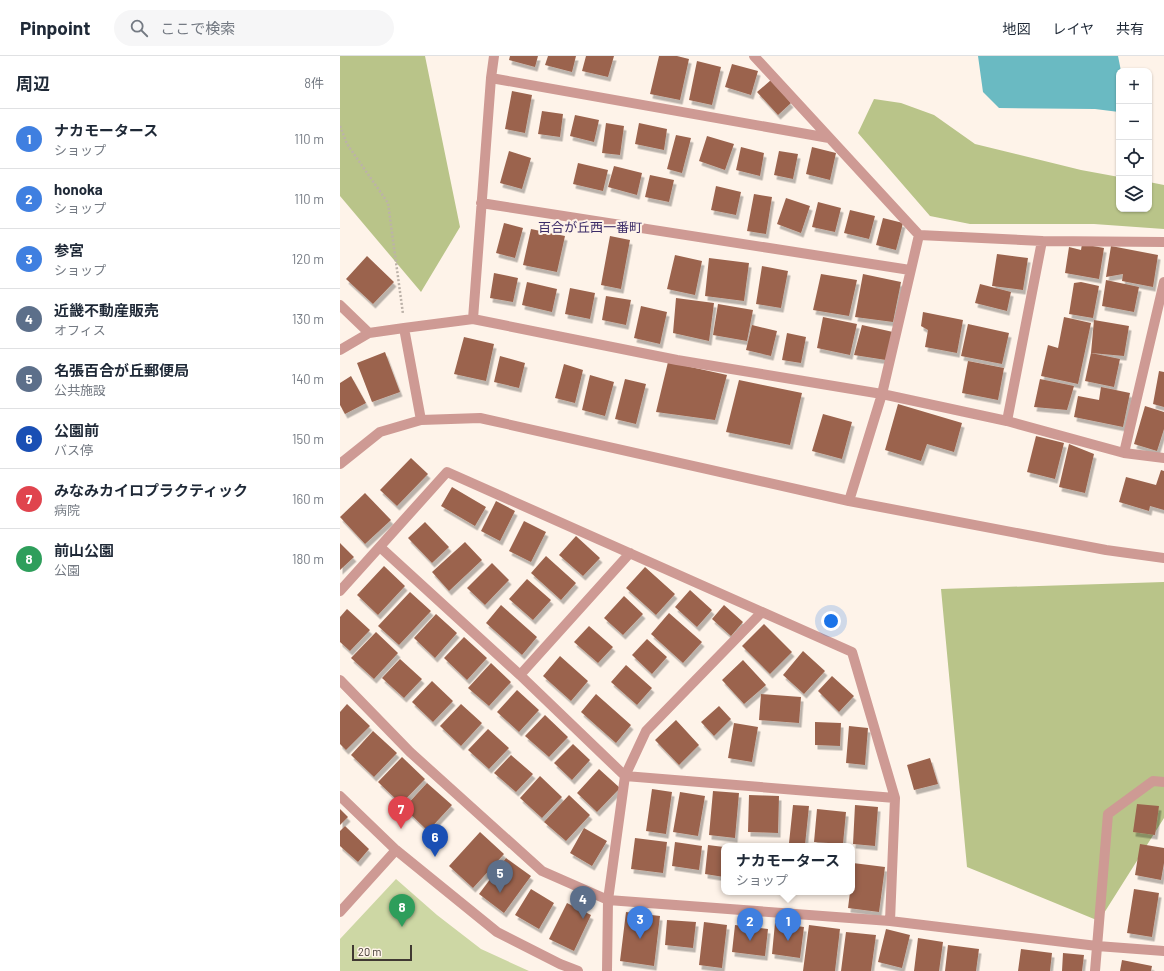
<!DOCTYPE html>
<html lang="ja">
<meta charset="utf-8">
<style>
:root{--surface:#fff;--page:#f6f6f7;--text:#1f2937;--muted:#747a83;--line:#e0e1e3;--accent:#714fc8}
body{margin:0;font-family:Barlow,"Noto Sans JP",sans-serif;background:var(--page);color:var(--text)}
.controls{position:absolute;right:12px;top:12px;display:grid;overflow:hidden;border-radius:8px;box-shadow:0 1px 3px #0004}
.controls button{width:36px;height:36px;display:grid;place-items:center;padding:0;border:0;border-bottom:1px solid var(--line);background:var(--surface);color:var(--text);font:20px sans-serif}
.scale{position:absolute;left:12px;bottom:10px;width:60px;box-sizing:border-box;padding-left:4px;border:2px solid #403932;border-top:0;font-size:11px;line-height:14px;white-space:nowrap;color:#403932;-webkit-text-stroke:3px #fef3e9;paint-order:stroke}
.you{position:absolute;left:491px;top:565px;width:14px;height:14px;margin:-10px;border:3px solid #fff;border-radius:50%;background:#1a73e8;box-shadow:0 0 0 6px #1a73e833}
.badge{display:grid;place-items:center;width:26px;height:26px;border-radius:50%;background:var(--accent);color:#fff;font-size:13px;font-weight:700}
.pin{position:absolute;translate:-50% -33px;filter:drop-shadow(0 1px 2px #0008)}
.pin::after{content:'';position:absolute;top:21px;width:14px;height:12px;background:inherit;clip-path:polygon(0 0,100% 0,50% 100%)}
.popup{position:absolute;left:381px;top:787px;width:134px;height:52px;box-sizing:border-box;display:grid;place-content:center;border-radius:8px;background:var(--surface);filter:drop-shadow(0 1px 3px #0005);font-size:13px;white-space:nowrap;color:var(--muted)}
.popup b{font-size:15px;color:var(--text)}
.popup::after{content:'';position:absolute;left:50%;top:100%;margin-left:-8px;border:8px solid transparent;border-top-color:var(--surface)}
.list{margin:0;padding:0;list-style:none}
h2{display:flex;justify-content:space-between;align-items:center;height:52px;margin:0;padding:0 16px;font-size:17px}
h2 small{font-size:13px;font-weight:400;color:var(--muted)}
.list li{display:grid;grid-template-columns:26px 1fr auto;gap:12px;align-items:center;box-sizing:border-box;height:60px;padding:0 16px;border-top:1px solid var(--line)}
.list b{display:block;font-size:15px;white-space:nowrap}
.list p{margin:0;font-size:13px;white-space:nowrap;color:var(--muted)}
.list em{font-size:13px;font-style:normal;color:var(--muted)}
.icon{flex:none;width:22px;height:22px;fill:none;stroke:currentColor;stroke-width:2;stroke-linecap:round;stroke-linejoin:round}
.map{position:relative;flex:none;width:824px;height:915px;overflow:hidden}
header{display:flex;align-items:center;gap:24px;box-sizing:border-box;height:56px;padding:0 20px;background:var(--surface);border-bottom:1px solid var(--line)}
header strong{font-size:19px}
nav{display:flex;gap:22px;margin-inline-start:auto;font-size:14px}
.search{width:280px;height:36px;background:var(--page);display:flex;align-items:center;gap:10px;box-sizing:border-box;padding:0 14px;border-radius:22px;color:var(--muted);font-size:15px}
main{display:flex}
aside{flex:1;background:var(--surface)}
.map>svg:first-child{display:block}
</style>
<header>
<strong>Pinpoint</strong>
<div class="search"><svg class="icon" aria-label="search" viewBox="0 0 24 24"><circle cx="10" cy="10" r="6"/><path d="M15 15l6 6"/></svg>ここで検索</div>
<nav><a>地図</a><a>レイヤ</a><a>共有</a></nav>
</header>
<main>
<aside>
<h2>周辺<small>8件</small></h2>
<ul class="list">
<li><span class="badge" style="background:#3f7fe0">1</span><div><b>ナカモータース</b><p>ショップ</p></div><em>110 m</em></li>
<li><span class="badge" style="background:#3f7fe0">2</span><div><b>honoka</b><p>ショップ</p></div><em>110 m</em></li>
<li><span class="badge" style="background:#3f7fe0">3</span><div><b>参宮</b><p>ショップ</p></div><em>120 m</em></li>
<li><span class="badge" style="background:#5c6f8a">4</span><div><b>近畿不動産販売</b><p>オフィス</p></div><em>130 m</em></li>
<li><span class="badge" style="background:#5c6f8a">5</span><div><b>名張百合が丘郵便局</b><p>公共施設</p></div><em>140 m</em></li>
<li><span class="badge" style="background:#1a4fb4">6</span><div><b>公園前</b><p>バス停</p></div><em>150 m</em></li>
<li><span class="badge" style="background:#e0444e">7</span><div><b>みなみカイロプラクティック</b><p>病院</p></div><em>160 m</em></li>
<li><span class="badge" style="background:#2e9e5b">8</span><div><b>前山公園</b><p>公園</p></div><em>180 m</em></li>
</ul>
</aside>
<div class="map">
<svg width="824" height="915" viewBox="0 0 824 915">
<defs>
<filter id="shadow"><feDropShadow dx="2.5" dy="4.5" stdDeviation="0" flood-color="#0004"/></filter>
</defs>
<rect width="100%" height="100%" fill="#fef3e9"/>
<path fill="#cdd7a4" d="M56 823 97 859 141 893 189 915H0V883Z"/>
<path fill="#b9c489" d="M0 0H85L120 171 81 236 0 140Z
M534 43 561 47 594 59 635 88 741 114 779 121V153H809V126L824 129V173L754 168H630L590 160 518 77Z
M824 526V762L759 865 627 811 601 533Z"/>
<path fill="#6abac2" d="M638 0H778L781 15H779V56L755 53 659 52 643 36Z"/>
<path fill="#9b644e" filter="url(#shadow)" d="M170 0H198L195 11 169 4Z
M208 0H236L232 16 205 9Z
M246 0H274L268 21 242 15Z
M319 0H337L349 3 340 44 310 38Z
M357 5 381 11 372 49 349 44Z
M392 8 418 15 411 39 385 31Z
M431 24 451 47 438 59 417 36Z
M172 35 192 39 185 77 165 73Z
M202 55 223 58 220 81 198 78Z
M235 59 259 64 254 86 230 80Z
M266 67 284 70 280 99 262 97Z
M299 67 327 73 324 94 295 88Z
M336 79 351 82 342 117 327 113Z
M367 80 394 88 385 114 359 105Z
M401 91 424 97 420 120 396 114Z
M472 91 496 97 490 124 466 118Z
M169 95 191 102 182 133 160 127Z
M439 95 458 98 453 123 434 119Z
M238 107 268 114 263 135 233 128Z
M274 110 302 117 297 139 268 131Z
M310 119 334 124 329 146 305 141Z
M376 130 401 136 396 159 371 154Z
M414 138 432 141 426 178 407 175Z
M446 142 470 150 461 177 437 168Z
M478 146 501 152 495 176 472 171Z
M510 154 535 160 529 183 504 177Z
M543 162 563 167 556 194 536 189Z
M164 167 183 172 175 202 156 197Z
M191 173 225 180 217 216 183 209Z
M270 180 290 184 281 233 261 229Z
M742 188 764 192 759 223 725 217 729 191 741 194Z
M771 190 818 199 813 231 782 225 783 218 766 221Z
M657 198 688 202 683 234 652 230Z
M335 199 362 205 355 239 327 233Z
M27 200 54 226 33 248 6 223Z
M369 202 409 207 404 245 365 240Z
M422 210 448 215 441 252 416 248Z
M154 217 178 222 173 246 150 242Z
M481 218 517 224 509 260 473 254Z
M523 218 561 226 553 266 515 261Z
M766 224 799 231 794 256 762 250Z
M187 226 217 233 212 256 182 249Z
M741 226 759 230 753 262 729 258 734 227Z
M640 228 671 236 667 255 635 247Z
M230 232 255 237 250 263 225 258Z
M266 240 291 244 286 269 262 264Z
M336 242 374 247 369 285 333 277Z
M378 248 413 254 407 285 373 279Z
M301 250 327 256 320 288 294 282Z
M583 256 623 264 617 297 585 291 588 274 581 270Z
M483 261 517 268 510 299 477 292Z
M724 261 751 267 738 328 701 320 708 289 718 292Z
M754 264 789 270 784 300 751 297Z
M628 268 669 277 662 308 621 300Z
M412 269 437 275 431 300 406 294Z
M522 269 553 276 546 304 514 299Z
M447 277 466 281 461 307 442 304Z
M124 281 154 288 146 325 114 318Z
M45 296 60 336 32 346 17 307Z
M751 297 780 303 774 331 745 325Z
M160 300 185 307 179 332 154 326Z
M628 305 664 312 658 344 622 337Z
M328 306 387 319 375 364 316 356Z
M224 308 243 314 235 347 215 342Z
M819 315 824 316V351L813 348Z
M250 319 274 326 265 360 242 354Z
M11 320 26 347 5 358 0 349V327Z
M285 323 306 328 296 368 275 363Z
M700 323 734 330 727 354 694 351Z
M399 324 462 337 450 389 386 376Z
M761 331 790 337 783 371 734 361 738 340 759 344Z
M558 348 622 367 614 396 587 388 581 405 545 394Z
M805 350 824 356V373L817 395 794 388Z
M483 358 512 366 502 403 472 395Z
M696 380 724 387 715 423 687 416Z
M729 388 754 398 745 437 719 431Z
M71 402 88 418 57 450 40 434Z
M821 414 824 415V454L810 450 809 455 779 446 786 421 816 429Z
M112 431 146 451 135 470 101 450Z
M25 437 51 464 25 488 0 461Z
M156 445 175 455 160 485 141 475Z
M184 465 206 476 191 506 169 495Z
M85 466 109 491 92 507 68 482Z
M236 480 260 502 243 520 219 499Z
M125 486 142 504 109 535 92 516Z
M0 487 14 501 0 514Z
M206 500 236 527 221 544 191 517Z
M152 507 169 524 145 549 127 532Z
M44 510 65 530 38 559 17 539Z
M305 511 335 538 316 559 286 532Z
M187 523 211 544 193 564 169 543Z
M350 534 372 554 357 571 335 551Z
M70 536 91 555 59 589 38 570Z
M284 540 303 558 283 579 264 562Z
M161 549 197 581 182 599 146 567Z
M384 549 403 566 391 580 372 563Z
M7 553 30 574 10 595 0 586V561Z
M329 557 362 586 343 607 311 578Z
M96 558 117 577 95 602 74 582Z
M424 568 452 596 430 618 402 590Z
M249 570 273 591 258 607 234 586Z
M36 576 58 597 34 623 11 602Z
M124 581 147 602 127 624 104 602Z
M307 583 327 601 312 618 292 599Z
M463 595 485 615 464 638 443 619Z
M220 600 248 625 231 645 203 620Z
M60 603 82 623 64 642 42 622Z
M403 604 426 629 404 648 382 624Z
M151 607 171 626 149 650 128 632Z
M286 609 312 632 297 649 271 626Z
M492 620 514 640 499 656 478 635Z
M92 625 113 645 93 666 72 646Z
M177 634 199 654 179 676 157 656Z
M256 638 291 669 276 687 241 656Z
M421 638 461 641 459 667 419 664Z
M7 648 30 670 6 694 0 688V656Z
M121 648 142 667 121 690 100 670Z
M379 650 391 663 374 680 361 666Z
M205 659 228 681 209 701 185 680Z
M336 664 359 689 339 709 315 684Z
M475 666 501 667 500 690 475 689Z
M394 667 418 671 412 706 388 702Z
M509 670 528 672 525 709 506 707Z
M148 673 169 692 149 713 128 694Z
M33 675 57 697 34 721 11 699Z
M233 688 250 704 232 724 214 707Z
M171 699 193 718 176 736 154 717Z
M62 701 85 723 61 748 38 726Z
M590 702 598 728 574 734 567 709Z
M259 713 280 732 257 756 237 737Z
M200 720 222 741 202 762 180 742Z
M87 727 112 749 88 775 64 752Z
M312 733 332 736 326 778 306 775Z
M373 735 399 737 395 782 369 779Z
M340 736 365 740 358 780 333 776Z
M229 739 250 759 226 785 204 766Z
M409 739 439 740 438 777 408 776Z
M797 748 819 750 815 779 793 776Z
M453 749 469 750 465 789 449 787Z
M515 749 538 751 535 790 513 788Z
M0 753 8 761 0 769Z
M477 753 506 756 503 788 474 786Z
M5 770 29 793 18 806 0 790V775Z
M244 772 267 785 252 810 230 797Z
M140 776 164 798 133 832 109 810Z
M295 782 327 786 323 817 291 813Z
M335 786 362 790 359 814 332 810Z
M800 788 824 792V807L821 824 795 819Z
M368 789 384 791V821L365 818Z
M166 802 191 820 164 857 139 838Z
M513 807 545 811 539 856 508 852 510 836H512Z
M191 833 214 847 199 873 175 859Z
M794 833 819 837 812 881 787 877Z
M227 847 251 859 234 895 209 883Z
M286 856 320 860 314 910 280 905Z
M327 864 356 866 353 892 325 889Z
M364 866 387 869 382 912 359 909Z
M435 867 464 871 460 902 432 898Z
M395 869 428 873 425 900 392 896Z
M469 869 500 873 495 915H463Z
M546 873 570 879 562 912 538 906Z
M506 876 536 879 531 915H501Z
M578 882 603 886 599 915H574Z
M608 889 639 893 636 915H605Z
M681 893 712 897 710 915H678Z
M723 897 744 899 742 915H722Z
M782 904 812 910 811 915H780Z"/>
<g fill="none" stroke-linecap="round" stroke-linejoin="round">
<path stroke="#bcb2a9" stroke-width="2.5" stroke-dasharray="2 2" stroke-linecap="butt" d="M0 70 7 88 48 147 63 258"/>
<path stroke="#ce9a94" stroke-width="10" d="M414 0 579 179 702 185 824 186
M151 22 489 82
M141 147 570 214
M0 249 29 277
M133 263 151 22 154 0
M64 272 133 263 337 304 542 338 667 365 784 397 824 402
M0 294 29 277 64 272 81 364
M667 365 702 185
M784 397 824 226
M0 408 40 376 81 364 140 362 509 445 766 494 824 502
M509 445 542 338 579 179
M40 491 180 619 285 720 555 742
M0 535 107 416 512 596 555 742 550 865
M180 619 290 497
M0 624 70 696 202 815 268 844 550 865 757 890 824 895
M0 740 56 794 157 876 220 908 238 915
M0 856 56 794
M267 915 268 844 285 720 306 675 422 556
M755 915 768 758 813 725 824 726"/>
</g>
<g text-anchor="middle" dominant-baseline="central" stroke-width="4" stroke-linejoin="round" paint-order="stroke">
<g font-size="13" fill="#3b2b67" stroke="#fef3e9">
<text x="250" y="171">百合が丘西一番町</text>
</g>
</g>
</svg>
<div class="controls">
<button>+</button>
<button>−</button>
<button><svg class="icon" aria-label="locate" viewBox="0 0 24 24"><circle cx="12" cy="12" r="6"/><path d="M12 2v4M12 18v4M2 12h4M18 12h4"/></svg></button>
<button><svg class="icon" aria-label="layers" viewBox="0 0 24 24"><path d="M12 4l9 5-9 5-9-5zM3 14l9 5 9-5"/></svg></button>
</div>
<div class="scale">20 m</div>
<div class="you"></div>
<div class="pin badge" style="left:448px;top:885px;background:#3f7fe0">1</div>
<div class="popup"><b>ナカモータース</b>ショップ</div>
<div class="pin badge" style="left:410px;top:885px;background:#3f7fe0">2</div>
<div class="pin badge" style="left:300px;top:883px;background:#3f7fe0">3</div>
<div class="pin badge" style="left:243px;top:863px;background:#5c6f8a">4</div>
<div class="pin badge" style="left:160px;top:837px;background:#5c6f8a">5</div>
<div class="pin badge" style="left:95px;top:801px;background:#1a4fb4">6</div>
<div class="pin badge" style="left:61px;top:773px;background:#e0444e">7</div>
<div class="pin badge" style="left:62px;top:871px;background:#2e9e5b">8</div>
</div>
</main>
